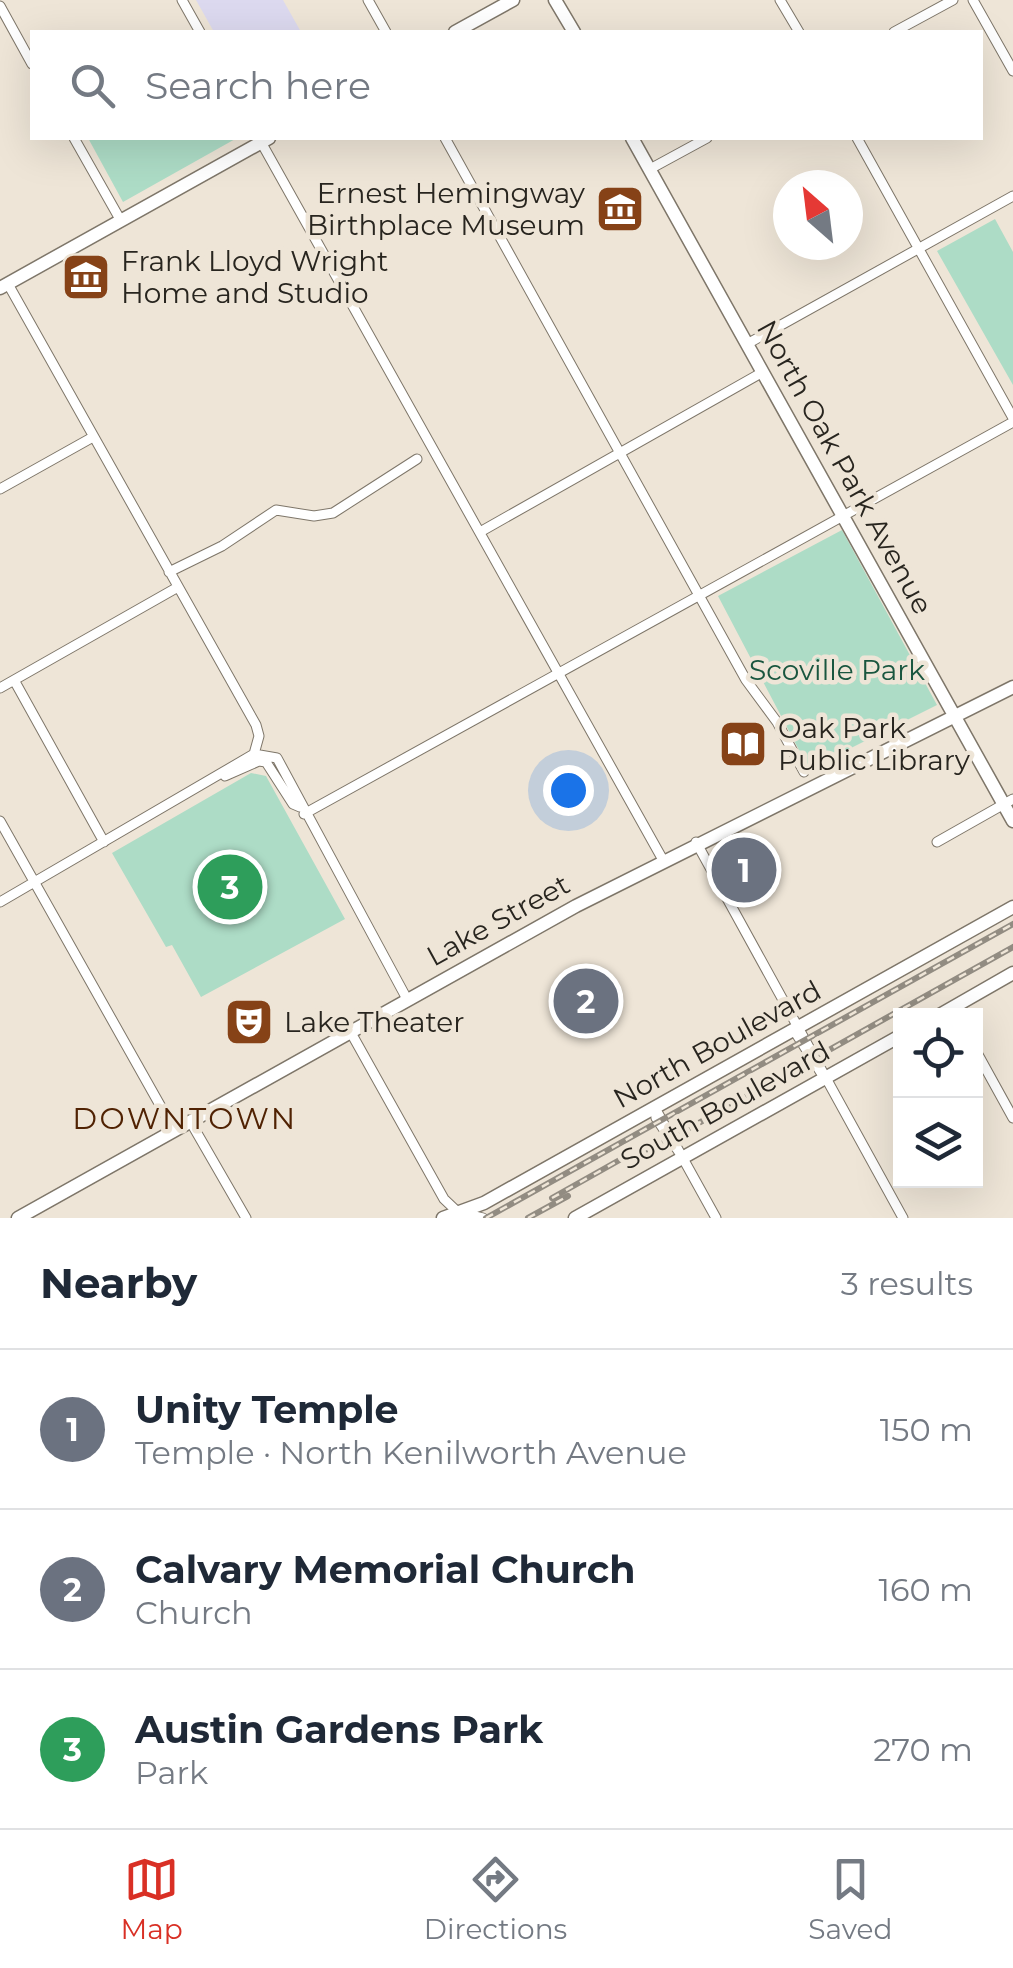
<!DOCTYPE html>
<meta charset="utf-8">
<style>
:root{--surface:#fff;--page:#f6f6f7;--text:#1f2937;--muted:#747a83;--line:#e0e1e3;--accent:#d93025}
body{margin:0;font-family:Montserrat,sans-serif;background:var(--page);color:var(--text)}
.controls{position:absolute;right:30px;bottom:30px;display:grid;overflow:hidden;border-radius:0px;box-shadow:0 10px 40px #0002}
.controls button{width:90px;height:90px;display:grid;place-items:center;padding:0;border:0;border-bottom:2px solid var(--line);background:var(--surface);color:var(--text);font:50px sans-serif}
.compass{position:absolute;left:773px;top:170px;width:90px;height:90px;border-radius:50%;background:var(--surface);box-shadow:0 10px 40px #0002;rotate:332deg}
.you{position:absolute;left:568px;top:790px;width:35px;height:35px;margin:-25px;border:8px solid #fff;border-radius:50%;background:#1a73e8;box-shadow:0 0 0 15px #1a73e833}
.badge{display:grid;place-items:center;width:65px;height:65px;border-radius:50%;background:var(--accent);color:#fff;font-size:32px;font-weight:700}
.pin{position:absolute;translate:-50% -50%;border:5px solid #fff;box-shadow:0 2px 10px #0006}
.list{margin:0;padding:0;list-style:none}
h2{display:flex;justify-content:space-between;align-items:center;height:130px;margin:0;padding:0 40px;font-size:42px}
h2 small{font-size:32px;font-weight:400;color:var(--muted)}
.list li{display:grid;grid-template-columns:65px 1fr auto;gap:30px;align-items:center;box-sizing:border-box;height:160px;padding:0 40px;border-top:2px solid var(--line)}
.list b{display:block;font-size:38px;white-space:nowrap}
.list p{margin:0;font-size:32px;white-space:nowrap;color:var(--muted)}
.list em{font-size:32px;font-style:normal;color:var(--muted)}
.icon{flex:none;width:55px;height:55px;fill:none;stroke:currentColor;stroke-width:2;stroke-linecap:round;stroke-linejoin:round}
.map{position:relative;flex:none;width:1013px;height:1218px;overflow:hidden}
.search{position:absolute;background:var(--surface);box-shadow:0 10px 40px #0002;left:30px;right:30px;top:30px;height:110px;display:flex;align-items:center;gap:25px;box-sizing:border-box;padding:0 35px;border-radius:0px;color:var(--muted);font-size:38px}
.sheet{height:610px;background:var(--surface)}
nav{display:flex;justify-content:space-around;align-items:center;box-sizing:border-box;height:140px;border-top:2px solid var(--line);background:var(--surface);font-size:28px;color:var(--muted)}
nav a{display:grid;justify-items:center;gap:5px}
nav .on{color:var(--accent)}
.map>svg:first-child{display:block}
</style>
<div class="map">
<svg width="1013" height="1218" viewBox="0 0 1013 1218">
<rect width="100%" height="100%" fill="#eee5d7"/>
<path fill="#dcd9ef" d="M196 0H283L301 32H214Z"/>
<path fill="#addcc6" d="M88 138H237L123 202Z
M995 219 1013 252V385L937 251Z
M842 530 937 705 809 769 718 596Z
M251 773 266 776 345 919 201 997 172 945 166 947 112 853Z"/>
<g fill="none" stroke-linecap="round" stroke-linejoin="round">
<g stroke="#7e7669" stroke-width="11">
<path id="street" d="M182 0 200 32
M368 0 386 32
M780 0 799 32
M973 0 1013 71
M0 6 32 64
M894 32 953 0
M74 138 121 221
M445 138 746 680 777 722 804 772
M857 138 1013 418
M261 142 663 860
M650 169 707 138
M8 284 256 725 259 736 254 754
M747 344 1013 196
M0 489 93 437
M480 532 763 372
M169 572 222 546 276 510 314 516 333 513 417 459
M14 680 104 842
M0 688 178 587
M225 776 259 761 266 762 293 804 300 807
M304 814 1013 422
M0 821 174 1130
M696 842 903 1218
M937 842 1013 799
M0 902 254 754 277 758 407 999
M798 1028 797 1035 825 1079
M350 1031 444 1199 464 1218
M976 1051 1013 1118
M655 1108 716 1218
M655 1108 656 1118 683 1158
M190 1121 246 1218
M462 1213 483 1218"/>
</g>
<g stroke="#7e7669" stroke-width="15">
<path id="secondary" d="M555 0 574 32
M455 32 513 0
M632 138 1013 821
M0 288 269 138
M938 1016 1013 973
M18 1218 576 906 1013 687
M443 1218 484 1203 1013 907
M575 1218 900 1036"/>
</g>
<use href="#street" stroke="#fff" stroke-width="9"/>
<use href="#secondary" stroke="#fff" stroke-width="12"/>
<g stroke="#928c82" stroke-width="6">
<path id="rail" d="M638 1157 1013 947
M552 1198 648 1144
M486 1218 1013 924
M528 1218 568 1196"/>
</g>
<use href="#rail" stroke="#eee5d7" stroke-width="2.5" stroke-dasharray="8" stroke-linecap="butt"/>
</g>
<defs>
<g id="museum-square" transform="scale(2.5)"><rect x="-9" y="-9" width="18" height="18" rx="4" fill="#864217" stroke="#eee5d7"/><path d="M0-6L6-3V-2H-6V-3ZM-5-1h2V3h-2ZM-1-1h2V3h-2ZM3-1h2V3H3ZM-6 4H6V6H-6Z" fill="#fff"/></g>
<g id="library-square" transform="scale(2.5)"><rect x="-9" y="-9" width="18" height="18" rx="4" fill="#864217" stroke="#eee5d7"/><path d="M-6-4Q-3-5.5-.7-3.5V5Q-3 3-6 4ZM6-4Q3-5.5 .7-3.5V5Q3 3 6 4Z" fill="#fff"/></g>
<g id="theatre-square" transform="scale(2.5)"><rect x="-9" y="-9" width="18" height="18" rx="4" fill="#864217" stroke="#eee5d7"/><path d="M-5-5.5Q0-4 5-5.5V0Q5 5 0 6Q-5 5-5 0ZM-3.3-2.5H-1v1.5H-3.3ZM1-2.5H3.3v1.5H1ZM-2.8 1Q0 5.5 2.8 1Z" fill="#fff"/></g>
</defs>
<g fill-rule="evenodd">
<use href="#museum-square" x="620" y="209"/>
<use href="#museum-square" x="86" y="277"/>
<use href="#library-square" x="743" y="744"/>
<use href="#theatre-square" x="249" y="1022"/>
</g>
<g text-anchor="middle" dominant-baseline="central" stroke-width="9" stroke-linejoin="round" paint-order="stroke">
<g font-size="28" fill="#28251f" stroke="#eee5d7" text-anchor="start">
<text x="585" y="193" text-anchor="end">Ernest Hemingway<tspan x="585" dy="32">Birthplace Museum</tspan></text>
<text x="121" y="261">Frank Lloyd Wright<tspan x="121" dy="32">Home and Studio</tspan></text>
<text x="778" y="728">Oak Park<tspan x="778" dy="32">Public Library</tspan></text>
<text x="284" y="1022">Lake Theater</text>
</g>
<g font-size="28" fill="#28251f" stroke="#eee5d7">
<text transform="translate(845 467) rotate(61)">North Oak Park Avenue</text>
<text transform="translate(498 920) rotate(-29)">Lake Street</text>
<text transform="translate(717 1044) rotate(-29)">North Boulevard</text>
<text transform="translate(725 1105) rotate(-29)">South Boulevard</text>
</g>
<g font-size="28" fill="#19563f" stroke="#eee5d7">
<text x="837" y="670">Scoville Park</text>
</g>
<g font-size="30" letter-spacing="2.5" fill="#502203" stroke="#eee5d7">
<text x="185" y="1118">DOWNTOWN</text>
</g>
</g>
</svg>
<div class="controls">
<button><svg class="icon" aria-label="locate" viewBox="0 0 24 24"><circle cx="12" cy="12" r="6"/><path d="M12 2v4M12 18v4M2 12h4M18 12h4"/></svg></button>
<button><svg class="icon" aria-label="layers" viewBox="0 0 24 24"><path d="M12 4l9 5-9 5-9-5zM3 14l9 5 9-5"/></svg></button>
</div>
<svg class="compass" viewBox="-18 -18 36 36"><path d="M0-13l5 13h-10z" fill="#e53935"/><path d="M0 13l5-13h-10z" fill="#747a83"/></svg>
<div class="you"></div>
<div class="pin badge" style="left:744px;top:870px;background:#6b7280">1</div>
<div class="pin badge" style="left:586px;top:1001px;background:#6b7280">2</div>
<div class="pin badge" style="left:230px;top:887px;background:#2e9e5b">3</div>
<div class="search"><svg class="icon" aria-label="search" viewBox="0 0 24 24"><circle cx="10" cy="10" r="6"/><path d="M15 15l6 6"/></svg>Search here</div>
</div>
<section class="sheet">
<h2>Nearby<small>3 results</small></h2>
<ul class="list">
<li><span class="badge" style="background:#6b7280">1</span><div><b>Unity Temple</b><p>Temple · North Kenilworth Avenue</p></div><em>150 m</em></li>
<li><span class="badge" style="background:#6b7280">2</span><div><b>Calvary Memorial Church</b><p>Church</p></div><em>160 m</em></li>
<li><span class="badge" style="background:#2e9e5b">3</span><div><b>Austin Gardens Park</b><p>Park</p></div><em>270 m</em></li>
</ul>
</section>
<nav>
<a class="on"><svg class="icon" aria-label="map" viewBox="0 0 24 24"><path d="M3 6l6-2 6 2 6-2v14l-6 2-6-2-6 2zM9 4v14M15 6v14"/></svg>Map</a>
<a><svg class="icon" aria-label="directions" viewBox="0 0 24 24"><path d="M12 3l9 9-9 9-9-9zM9 14v-3h6M13 9l2 2-2 2"/></svg>Directions</a>
<a><svg class="icon" aria-label="saved" viewBox="0 0 24 24"><path d="M7 4h10v16l-5-4-5 4z"/></svg>Saved</a>
</nav>
